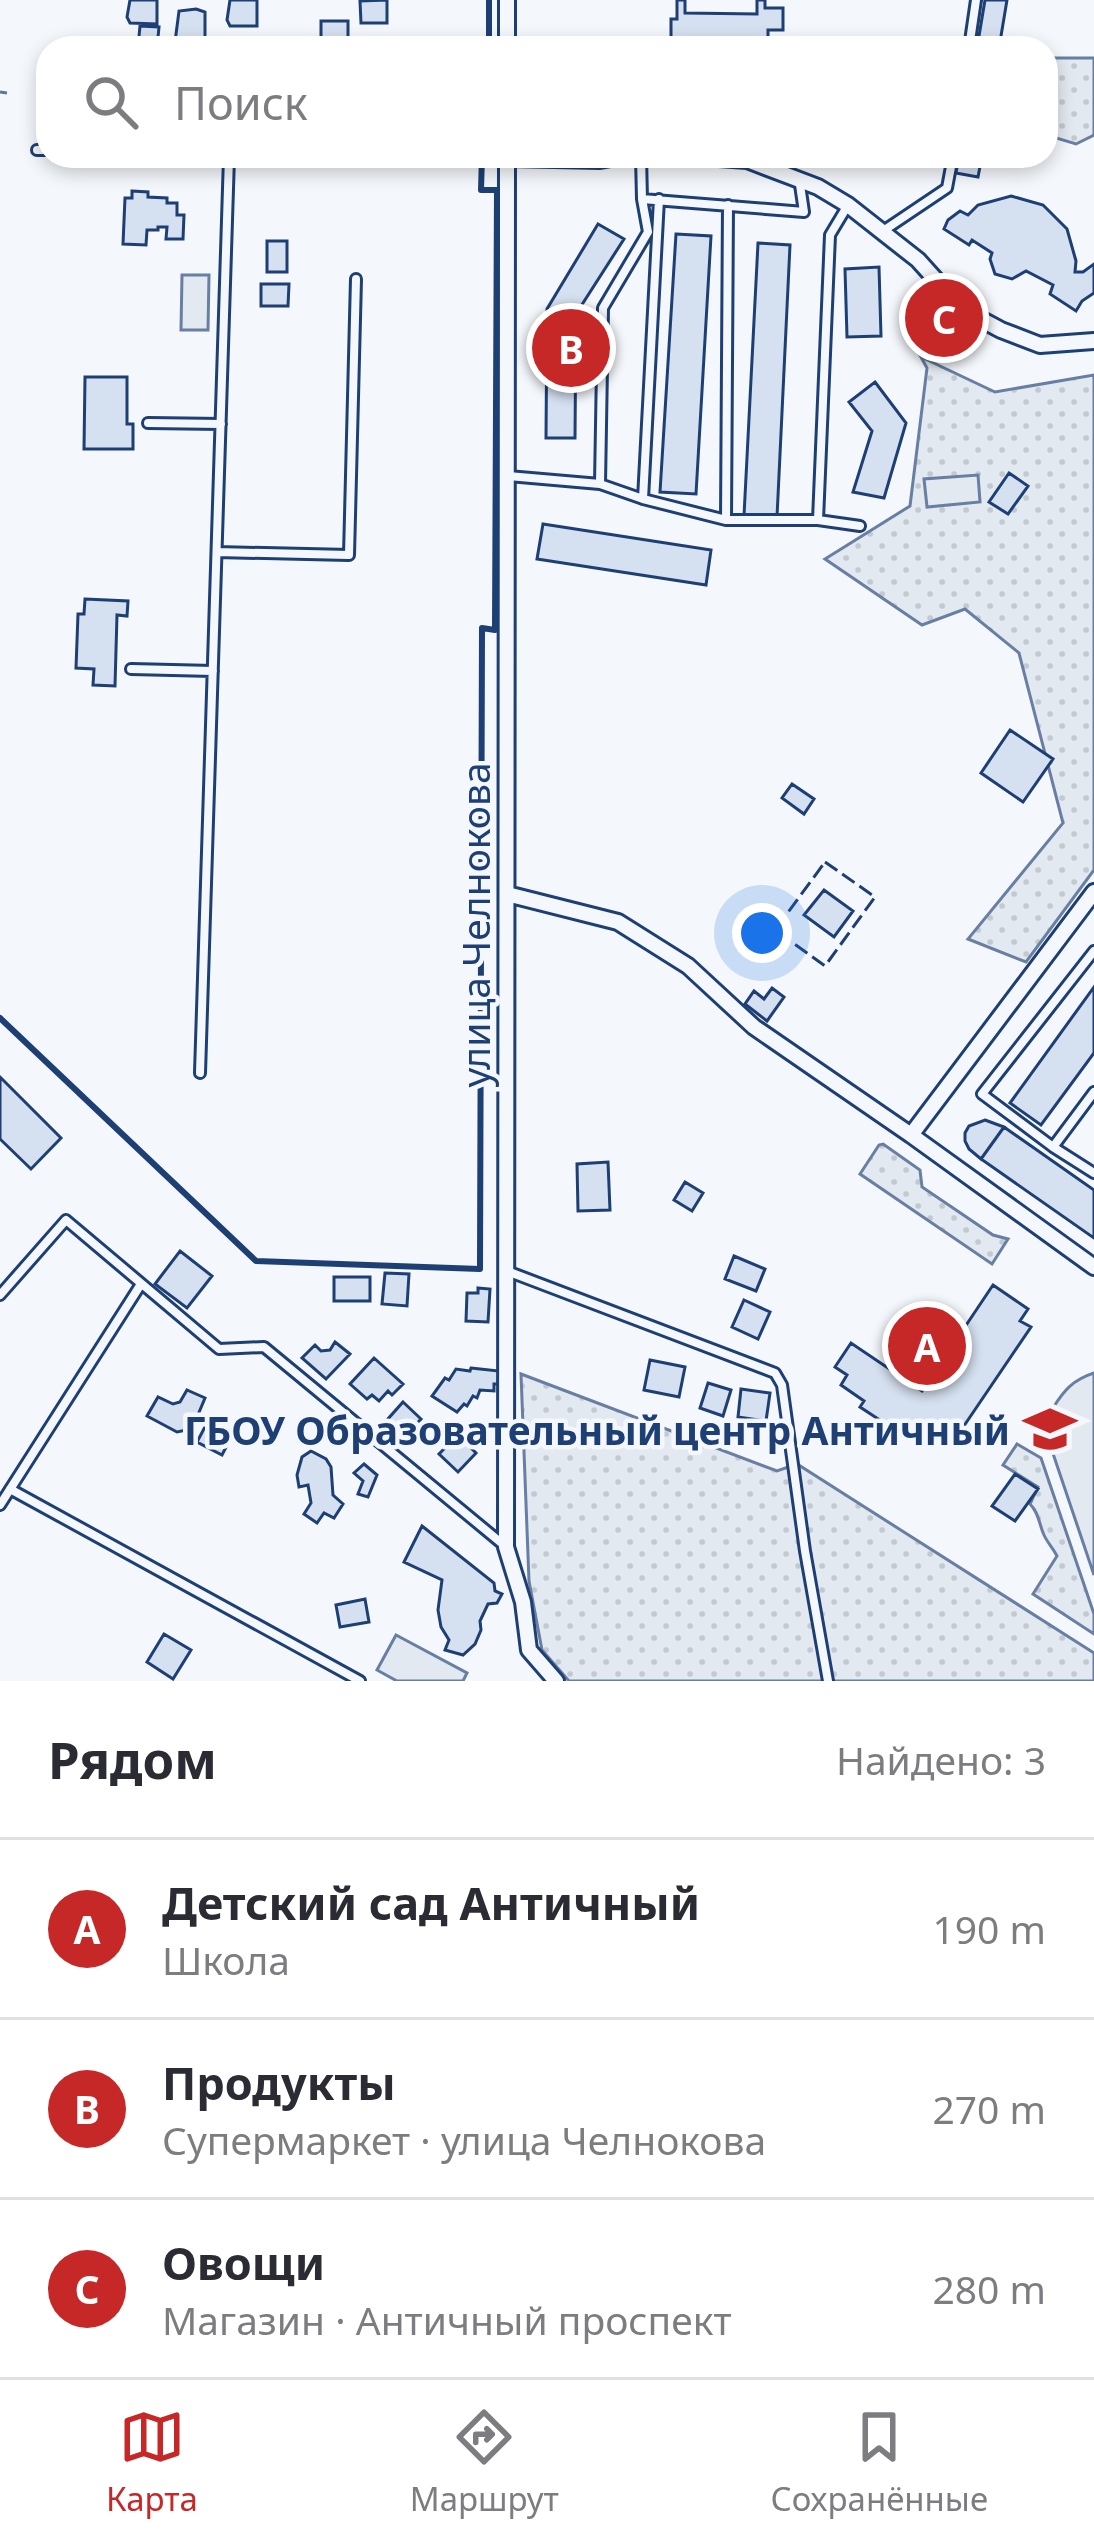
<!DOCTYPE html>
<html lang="ru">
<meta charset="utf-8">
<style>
:root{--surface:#fff;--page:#f2f2f3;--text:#2b2b33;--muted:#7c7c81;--line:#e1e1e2;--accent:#c62828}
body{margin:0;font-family:"Noto Sans",sans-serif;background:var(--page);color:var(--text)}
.you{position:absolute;left:762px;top:933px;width:42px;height:42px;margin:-30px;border:9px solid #fff;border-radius:50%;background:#1a73e8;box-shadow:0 0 0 18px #1a73e833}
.badge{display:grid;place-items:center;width:78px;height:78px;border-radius:50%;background:var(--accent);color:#fff;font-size:39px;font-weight:700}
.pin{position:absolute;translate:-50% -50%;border:6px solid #fff;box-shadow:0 3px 12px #0006}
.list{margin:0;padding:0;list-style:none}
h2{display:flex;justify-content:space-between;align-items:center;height:156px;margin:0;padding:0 48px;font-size:51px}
h2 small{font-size:39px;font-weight:400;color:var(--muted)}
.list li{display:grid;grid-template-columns:78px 1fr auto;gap:36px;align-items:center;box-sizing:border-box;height:180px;padding:0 48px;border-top:3px solid var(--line)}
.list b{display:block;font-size:45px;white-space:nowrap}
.list p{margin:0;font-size:39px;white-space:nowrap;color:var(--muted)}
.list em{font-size:39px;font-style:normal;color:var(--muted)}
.icon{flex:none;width:66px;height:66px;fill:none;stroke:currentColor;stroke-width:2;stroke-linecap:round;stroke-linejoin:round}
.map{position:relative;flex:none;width:1094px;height:1681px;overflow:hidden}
.search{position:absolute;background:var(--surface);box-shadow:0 6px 18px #0003;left:36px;right:36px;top:36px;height:132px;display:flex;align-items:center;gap:30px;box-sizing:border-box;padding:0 42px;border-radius:36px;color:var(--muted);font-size:45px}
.sheet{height:696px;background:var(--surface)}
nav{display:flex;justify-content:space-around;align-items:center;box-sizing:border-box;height:168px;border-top:3px solid var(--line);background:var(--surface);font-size:33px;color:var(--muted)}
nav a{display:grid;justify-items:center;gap:6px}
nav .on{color:var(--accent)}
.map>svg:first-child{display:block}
</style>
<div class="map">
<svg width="1094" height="1681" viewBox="0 0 1094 1681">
<defs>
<pattern id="grass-dots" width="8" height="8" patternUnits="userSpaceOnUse" patternTransform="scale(3)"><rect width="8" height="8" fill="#e3e9f0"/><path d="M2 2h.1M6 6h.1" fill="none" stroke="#c2c9d1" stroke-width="1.8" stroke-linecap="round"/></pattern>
</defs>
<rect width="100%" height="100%" fill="#f4f7fb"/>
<path fill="url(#grass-dots)" stroke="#687fa3" stroke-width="3" d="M1046 58H1094V135L1076 144 1046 135Z
M921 357 995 392 1094 375V870L1026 962 968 939 1063 823 1019 653 965 609 922 625 825 559 910 506 927 368Z
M883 1144 920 1170 922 1187 993 1235 1008 1239 992 1264 860 1174 879 1145Z
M521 1374 777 1471 797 1464 1094 1653V1681H569L542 1650 529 1581Z
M1017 1444 1041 1458 1094 1614V1634L1033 1594 1057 1556C1053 1548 1047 1542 1044 1535 1039 1524 1039 1513 1030 1504L1038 1487 1003 1465Z"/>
<path fill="#e3e9f0" stroke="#687fa3" stroke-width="3" d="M182 275H209L208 330H181Z
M978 475 980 502 927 507 924 479Z
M1094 1373V1575L1039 1412 1053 1408C1064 1390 1073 1380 1094 1373Z
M396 1635 467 1673 463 1681H397L377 1670Z"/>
<path fill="#d5e0f0" stroke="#1d3f73" stroke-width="3" d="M130 0H157V24L130 23 127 17Z
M230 0H257V26H230L227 20Z
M387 0V23H361L360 1Z
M677 0H685V13L757 14V0H765V8H783V30H768V46H671V19H677Z
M985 0H1007L999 48H977Z
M196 9 205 12V48H178L175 42 179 11Z
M321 21H348V43H321Z
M140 26 159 27 157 48H102L103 44 138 47Z
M959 156H982L978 177 956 173Z
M132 191 148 192V197L167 198V203H177V215H184L183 239H166L167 227H158V230H147L146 245 123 244 125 198H132Z
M1011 196 1043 205 1067 229 1076 261 1075 272H1083L1094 264V293L1082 301 1076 311 1050 294 1053 285 1026 271 1012 279 995 274 990 259 992 253 972 240 969 245 944 229 948 220 960 211 968 215 978 205Z
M598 224 624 239 576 314 575 438H546L547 309Z
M676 234 711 236 696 494 660 492Z
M267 241H287V272H267Z
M758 243 790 245 777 517 744 516Z
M879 267 881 336 847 337 845 269Z
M261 284H289L288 306H261Z
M85 377H127V424H133V449H84Z
M875 382 906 423 884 498 853 492 872 431 849 402Z
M1009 473 1028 486 1008 514 989 502Z
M543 524 711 550 706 585 537 559Z
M85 599 128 601 127 616 117 615 115 686 93 685 94 669 76 668 78 614H84Z
M1010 730 1053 759 1023 802 981 773Z
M792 784 814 799 804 814 782 798Z
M824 890 853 911 834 937 804 915Z
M1094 987V1053L1041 1125 1010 1103Z
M772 988 784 997 767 1021 745 1004 754 991 764 999Z
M0 1077 61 1138 31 1169 0 1139Z
M985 1120 1004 1127 981 1159 969 1149 965 1141V1133L969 1126Z
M1004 1127 1094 1190V1238L981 1159Z
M608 1162 610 1210 578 1211 577 1164Z
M685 1182 703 1193 692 1211 674 1200Z
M180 1251 212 1276 187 1308 155 1284Z
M734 1256 765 1269 756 1291 725 1279Z
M385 1273 409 1274 407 1306 382 1304Z
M334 1277H370V1301H334Z
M993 1285 1028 1309 1020 1321 1031 1327 951 1445 938 1437 931 1447 907 1431 904 1436 860 1407 864 1401 841 1385 847 1375 835 1367 851 1343 922 1391Z
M478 1288 490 1289 488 1322 466 1321 467 1293H478Z
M744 1300 770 1312 758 1339 732 1327Z
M335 1342 350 1354 326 1379 302 1358 315 1345 321 1351 330 1350Z
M374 1358 403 1384 392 1395 388 1391 379 1401 372 1395 367 1399 350 1384Z
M650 1360 685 1367 679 1397 644 1390Z
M471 1368 499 1371 498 1384H494V1391L480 1390 477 1398 473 1396 467 1406 464 1404 457 1412 432 1396 445 1378 449 1380 456 1369 470 1371Z
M708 1383 731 1390 723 1416 700 1408Z
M741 1389 770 1393 766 1421 738 1417Z
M187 1390 205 1398 192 1429 177 1432 147 1416 158 1397 173 1404 180 1402Z
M403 1402 421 1419 405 1436 387 1420Z
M208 1421 233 1434 222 1455 197 1442Z
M458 1435 476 1453 458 1472 439 1454Z
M311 1451 326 1459 331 1467 333 1495 343 1504 334 1518 324 1513 317 1523 304 1514 311 1503 308 1485 299 1487 297 1475 302 1457Z
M364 1464 377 1475 368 1497 358 1494 363 1481 354 1473Z
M1015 1474 1038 1489 1015 1521 992 1506Z
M422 1526 494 1583 495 1591 502 1594 497 1603 488 1604 480 1621 481 1630 475 1644 463 1655 445 1650 449 1640 441 1627 438 1610 442 1580 404 1562Z
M365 1599 369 1622 340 1627 336 1605Z
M164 1634 191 1650 173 1679 147 1662Z"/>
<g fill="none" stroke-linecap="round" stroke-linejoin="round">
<g stroke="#1d3f73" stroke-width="14">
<path id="lane" d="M969 48 976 0
M37 150H48
M196 156 505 158
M642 199 804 212 799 178
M883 231 947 188 953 156
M148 423 221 424
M508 476 600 484 603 308 648 232 642 199 641 156
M600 484 643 499 726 520 728 205
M643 499 659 199
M726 520H818L860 526
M818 520 830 235 848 205
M217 552 349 555 356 279
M131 669 213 671
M1094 951 982 1094 1053 1147 1094 1092
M200 1073 229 157
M1053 1147 1094 1173
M507 1271 775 1373 782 1385 805 1551 828 1681
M0 1295 66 1220 219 1349 264 1347 505 1546
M10 1489 360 1681
M0 1505 141 1284"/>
</g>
<g stroke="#1d3f73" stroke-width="20">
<path id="street" d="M507 48V0
M507 156 506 1547 523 1602 529 1650 556 1681
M690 156 747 160 818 187 848 205 918 260 945 290 973 315 1001 330 1040 345 1094 341
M507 158 600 160 622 156
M507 894 618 922 688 966 754 1027 911 1135 1094 1267
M911 1135 1094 892"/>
</g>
<path stroke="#5e769c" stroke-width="3" stroke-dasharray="9 6" stroke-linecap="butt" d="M0 92 7 93"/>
<use href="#lane" stroke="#f4f7fb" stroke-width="8"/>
<use href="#street" stroke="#f4f7fb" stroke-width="14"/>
<path stroke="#1d3f73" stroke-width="3" stroke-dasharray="15 6" stroke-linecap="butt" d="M825 862 875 897 825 966 775 930Z"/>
<path stroke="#1d3f73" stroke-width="6" d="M489 0V48
M0 1018 256 1261 480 1269 482 628 495 630 497 190H481L482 156"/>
</g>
<defs>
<g id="school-bare" transform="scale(4.14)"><path d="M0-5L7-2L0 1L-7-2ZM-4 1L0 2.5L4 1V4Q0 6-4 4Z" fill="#c62828" stroke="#f4f7fb" stroke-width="2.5" paint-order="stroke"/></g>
</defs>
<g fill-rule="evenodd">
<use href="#school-bare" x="1050" y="1429"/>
</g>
<g text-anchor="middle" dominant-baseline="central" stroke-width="9" stroke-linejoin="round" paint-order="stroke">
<g font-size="39" fill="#1d3f73" stroke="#f4f7fb">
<text transform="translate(474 925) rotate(-90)">улица Челнокова</text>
</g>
<g font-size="39" font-weight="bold" fill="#1d3f73" stroke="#f4f7fb" text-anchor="end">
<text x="1010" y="1429">ГБОУ Образовательный центр Античный</text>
</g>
</g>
</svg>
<div class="you"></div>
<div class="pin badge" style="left:927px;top:1346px">A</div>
<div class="pin badge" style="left:571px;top:348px">B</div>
<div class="pin badge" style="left:944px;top:318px">C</div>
<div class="search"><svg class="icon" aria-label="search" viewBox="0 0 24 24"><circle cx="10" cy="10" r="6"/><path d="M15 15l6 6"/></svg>Поиск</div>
</div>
<section class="sheet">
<h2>Рядом<small>Найдено: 3</small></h2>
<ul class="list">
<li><span class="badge">A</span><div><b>Детский сад Античный</b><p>Школа</p></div><em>190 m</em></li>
<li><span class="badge">B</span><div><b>Продукты</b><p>Супермаркет · улица Челнокова</p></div><em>270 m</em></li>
<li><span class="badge">C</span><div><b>Овощи</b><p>Магазин · Античный проспект</p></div><em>280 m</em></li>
</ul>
</section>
<nav>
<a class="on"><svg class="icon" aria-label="map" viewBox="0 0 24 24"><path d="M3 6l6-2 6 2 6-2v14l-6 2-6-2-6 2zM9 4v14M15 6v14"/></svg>Карта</a>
<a><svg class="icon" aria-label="directions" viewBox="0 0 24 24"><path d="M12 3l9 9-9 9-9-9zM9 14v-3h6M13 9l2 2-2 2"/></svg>Маршрут</a>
<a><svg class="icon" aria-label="saved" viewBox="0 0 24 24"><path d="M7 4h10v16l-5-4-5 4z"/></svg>Сохранённые</a>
</nav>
